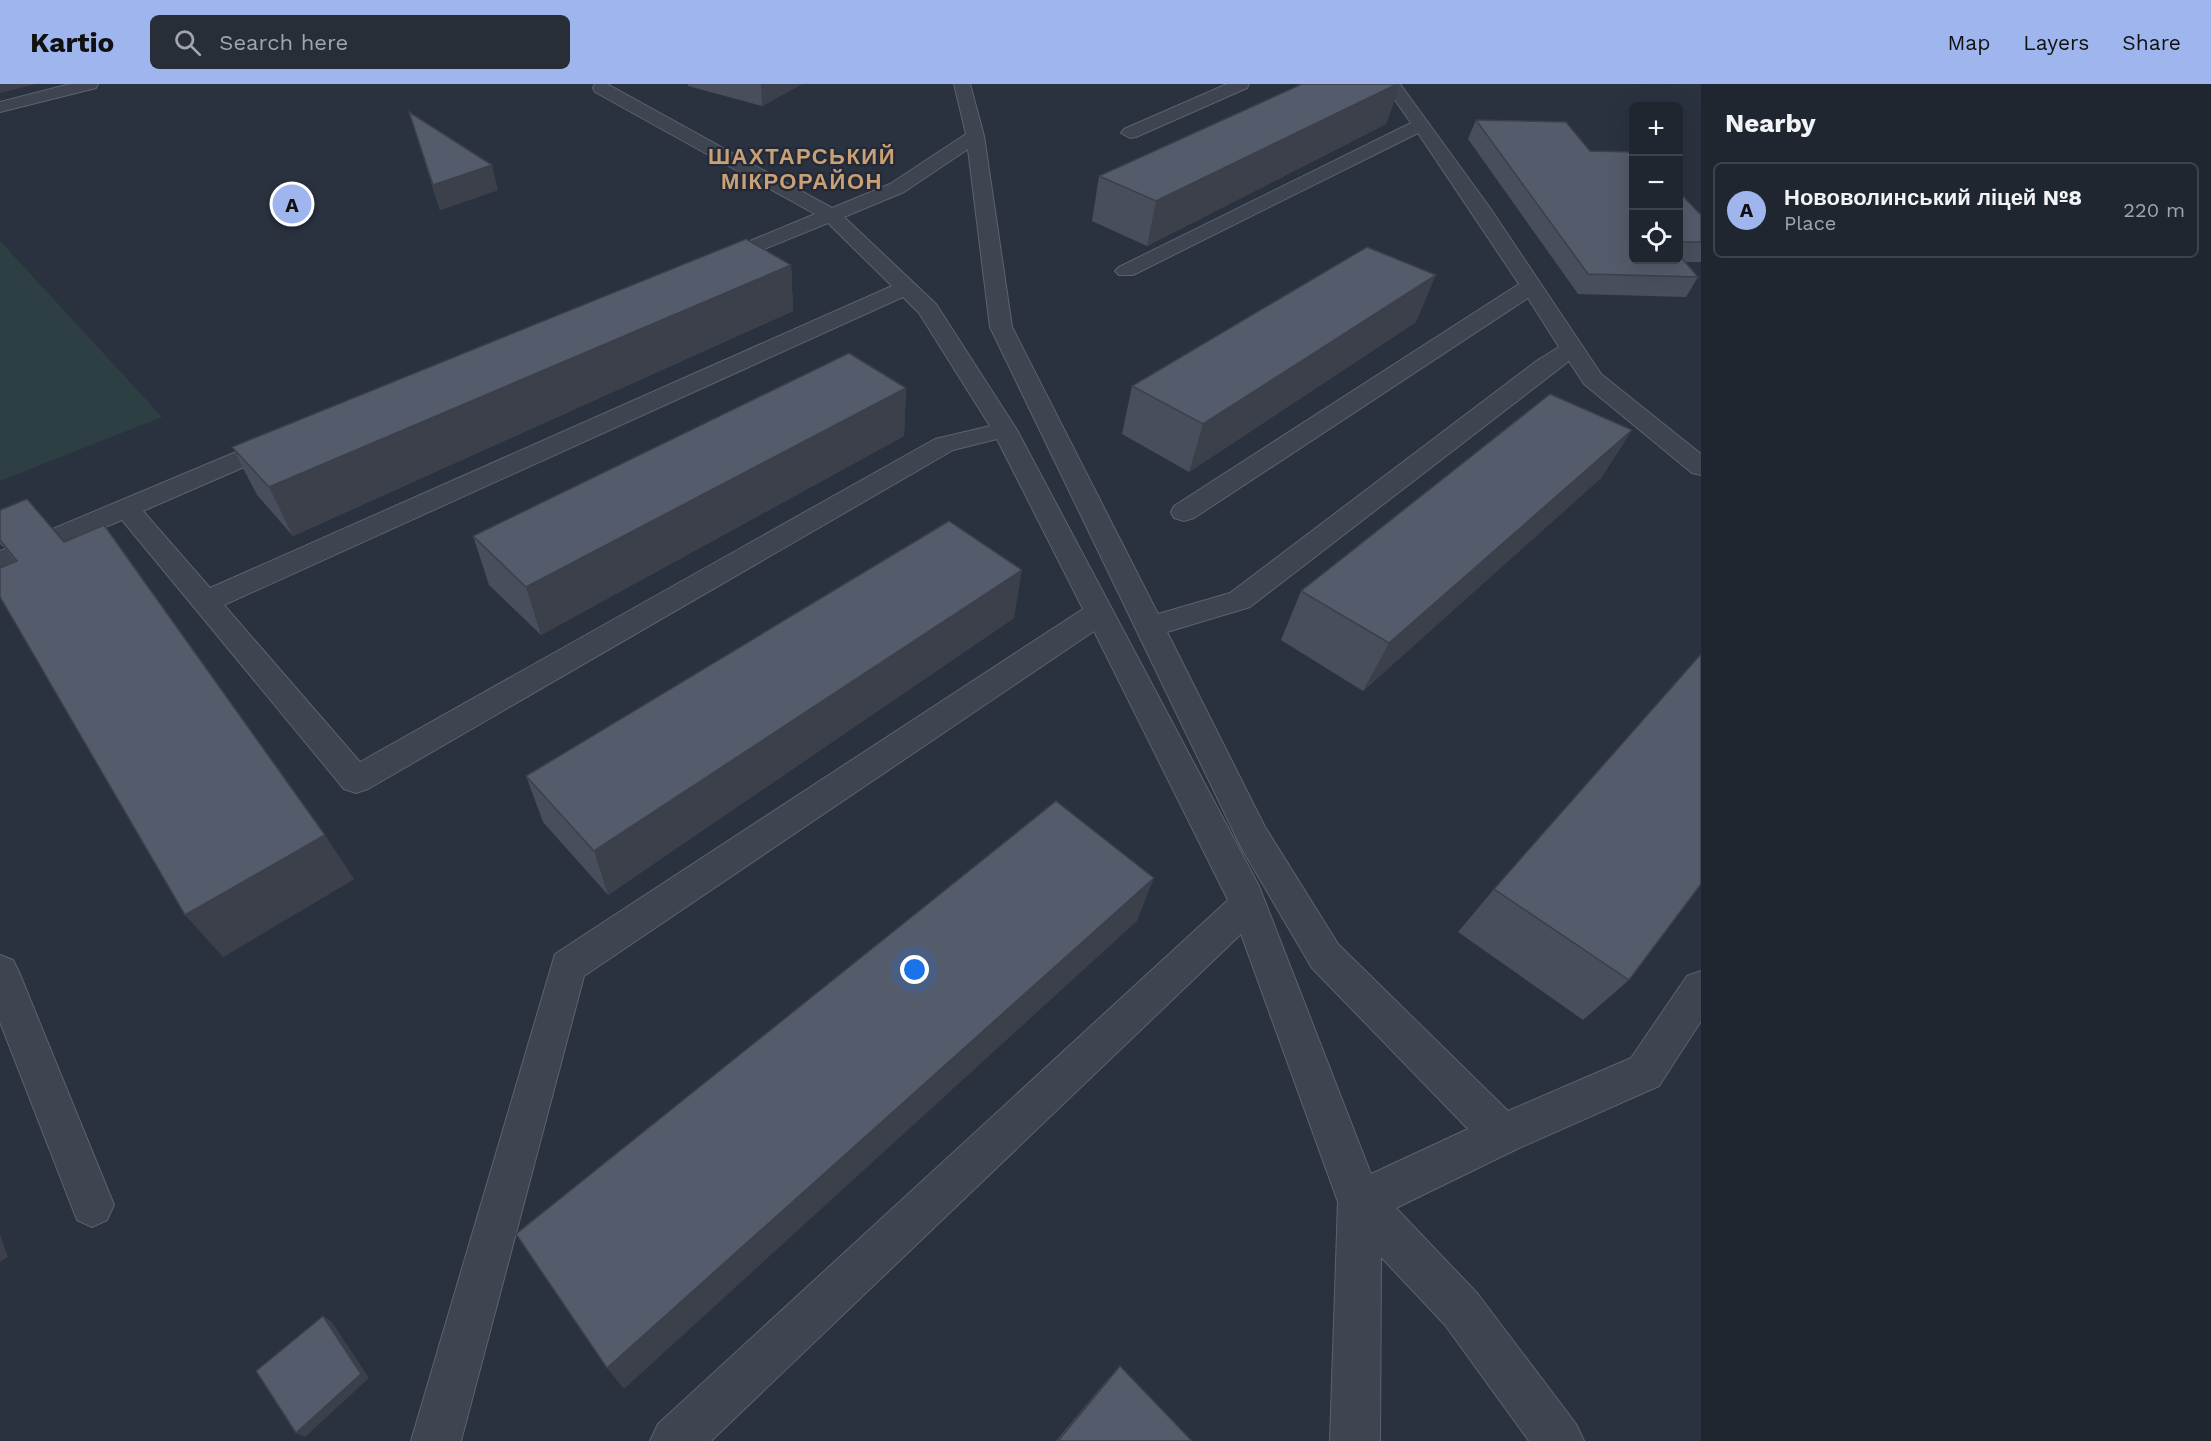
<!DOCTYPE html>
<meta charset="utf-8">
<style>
:root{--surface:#202630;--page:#282e38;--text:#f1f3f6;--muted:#a2a5ab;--line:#3d434c;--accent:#9eb6ed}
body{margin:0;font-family:"Work Sans",sans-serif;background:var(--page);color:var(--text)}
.controls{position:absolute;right:18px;top:18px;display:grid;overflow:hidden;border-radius:9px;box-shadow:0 6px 24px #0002}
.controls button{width:54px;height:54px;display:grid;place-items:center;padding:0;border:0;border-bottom:2px solid var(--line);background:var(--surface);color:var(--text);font:30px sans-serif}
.you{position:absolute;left:915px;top:886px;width:21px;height:21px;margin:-15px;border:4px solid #fff;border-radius:50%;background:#1a73e8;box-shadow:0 0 0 9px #1a73e833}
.badge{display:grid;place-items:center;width:39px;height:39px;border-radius:50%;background:var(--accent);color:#111;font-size:20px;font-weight:700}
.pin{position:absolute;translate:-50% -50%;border:3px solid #fff;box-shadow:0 2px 6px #0006}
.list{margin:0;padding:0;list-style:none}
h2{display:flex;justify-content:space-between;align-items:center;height:78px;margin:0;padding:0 24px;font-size:26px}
h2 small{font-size:20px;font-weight:400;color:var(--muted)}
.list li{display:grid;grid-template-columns:39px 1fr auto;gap:18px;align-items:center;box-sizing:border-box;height:96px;margin:0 12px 12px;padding:0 12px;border:2px solid var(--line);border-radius:9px}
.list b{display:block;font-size:22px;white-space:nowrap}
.list p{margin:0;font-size:20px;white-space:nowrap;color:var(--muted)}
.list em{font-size:20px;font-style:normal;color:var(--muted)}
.icon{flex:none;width:33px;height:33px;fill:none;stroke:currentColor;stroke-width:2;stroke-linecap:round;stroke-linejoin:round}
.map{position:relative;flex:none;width:1701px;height:1357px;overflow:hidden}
header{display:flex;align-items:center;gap:36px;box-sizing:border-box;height:84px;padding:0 30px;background:var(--accent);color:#111}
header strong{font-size:28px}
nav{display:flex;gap:33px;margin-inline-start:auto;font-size:21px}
.search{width:420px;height:54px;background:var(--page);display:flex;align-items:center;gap:15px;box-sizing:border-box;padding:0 21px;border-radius:9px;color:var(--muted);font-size:22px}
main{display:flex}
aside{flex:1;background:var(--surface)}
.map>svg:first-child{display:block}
</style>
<header>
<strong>Kartio</strong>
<div class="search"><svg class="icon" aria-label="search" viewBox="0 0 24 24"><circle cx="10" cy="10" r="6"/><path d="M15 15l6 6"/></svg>Search here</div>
<nav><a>Map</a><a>Layers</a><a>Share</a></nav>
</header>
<main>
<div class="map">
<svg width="1701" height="1357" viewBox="0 0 1701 1357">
<rect width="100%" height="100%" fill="#2a3240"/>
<path fill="#2d3f42" d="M0 157 162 333 0 397Z"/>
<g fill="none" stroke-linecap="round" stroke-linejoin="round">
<g stroke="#5c626e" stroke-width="2">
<path id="minor" d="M70 0H98L96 4 0 28V18Z
M595 0H607L832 124 890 100 966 50 954 0H970L984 52 1012 243 1158 530 1230 509 1538 276 1559 263 1528 214 1194 434 1184 437 1174 434 1171 428 1174 422 1519 200 1418 49 1133 191H1119L1115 187 1119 183 1411 39 1384 0H1400L1490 124 1601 290 1701 370V391L1692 389 1584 300 1569 277 1250 523 1167 548 1265 743 1338 860 1508 1027 1631 974 1687 892 1701 887V937L1659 1002 1517 1065 1396 1124 1477 1209 1576 1340 1584 1357H1529L1445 1241 1381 1173 1380 1357H1330L1338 1118 1241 850 711 1357H650L658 1340 1228 816 1094 547 584 892 461 1357H411L555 870 1083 525 997 355 953 366 368 705 356 709 344 705 122 436 0 487V467L272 353 281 350 290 353 294 358 290 363 143 427 210 504 892 202 828 139 723 182H709L706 178 709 174 815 130 595 8 593 4ZM968 65 990 243 1241 763 1312 884 1468 1045 1371 1090 1259 802 1017 346 936 220 844 133 904 108ZM903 213 919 229 990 342 935 355 360 678 224 521Z
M1227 0H1249L1247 4 1136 53 1130 54 1121 49 1124 45Z
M0 871 13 876 19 888 114 1121 107 1136 92 1143 77 1136 0 938Z"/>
</g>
<use href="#minor" fill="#3e4450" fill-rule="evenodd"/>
</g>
<path fill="#484e5c" d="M688 0H802L762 22 688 2Z
M1302 0H1400L1386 40 1147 162 1092 137 1099 92Z
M409 28 498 106 440 126Z
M1476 36 1634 176H1678V107L1701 131V178H1686L1698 193 1686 213 1578 210 1468 55Z
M791 181 793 227 293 452 257 411 232 363Z
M1416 238 1189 388 1122 350 1132 302Z
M906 304 904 352 541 551 489 501 473 452Z
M1632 346 1601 394 1363 607 1281 556 1301 507Z
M0 426 354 795 223 873 15 478 4 463H3L0 460Z
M1014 534 608 811 543 738 526 692Z
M1494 805 1629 896 1583 936 1458 848Z
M1120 1282 1192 1357H1056L1101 1303Z"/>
<path fill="#3b404b" d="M0 0H36L0 9Z
M761 0H802L762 22Z
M1397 0H1400L1386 40 1147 162 1156 117Z
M492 81 498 106 440 126 433 101Z
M791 181 793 227 293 452 269 403Z
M1436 191 1416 238 1189 388 1203 340Z
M906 304 904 352 541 551 526 503Z
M1632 346 1601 394 1363 607 1389 559Z
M1022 486 1014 534 608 811 594 767Z
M325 751 354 795 223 873 185 831Z
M1154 794 1137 837 624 1305 607 1284Z
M0 1151 8 1173 0 1178Z
M323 1232 331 1237 369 1294 305 1353 296 1349Z"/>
<path fill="#545b6b" stroke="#3b404b" stroke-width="1.5" d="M1302 0H1397L1156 117 1099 92Z
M409 28 492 81 433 101Z
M1476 36 1566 38 1590 67 1634 68V176H1678V170L1698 193 1588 190Z
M1678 107 1701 131V158H1678Z
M746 155 791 181 269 403 232 363Z
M1367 163 1436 191 1203 340 1132 302Z
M849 269 906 304 526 503 473 452Z
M1550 310 1632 346 1389 559 1301 507Z
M27 415 64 458 104 441 325 751 185 831 0 513V484L17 477 0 456V426Z
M949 437 1022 486 594 767 526 692Z
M1701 570V800L1629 896 1494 805Z
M1056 717 1154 794 607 1284 516 1150Z
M323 1232 361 1290 296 1349 256 1287Z
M1120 1282 1192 1357H1058Z"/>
<g text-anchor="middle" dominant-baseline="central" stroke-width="4.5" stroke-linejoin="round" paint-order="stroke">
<g font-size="22" font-weight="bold" letter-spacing="1.5" fill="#caa176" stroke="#232936">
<text x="802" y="72">ШАХТАРСЬКИЙ<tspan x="802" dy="25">МІКРОРАЙОН</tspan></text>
</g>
</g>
</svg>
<div class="controls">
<button>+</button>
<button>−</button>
<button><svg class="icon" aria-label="locate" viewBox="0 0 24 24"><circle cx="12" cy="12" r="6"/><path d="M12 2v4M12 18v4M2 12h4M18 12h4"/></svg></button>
</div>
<div class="you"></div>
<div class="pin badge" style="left:292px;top:120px">A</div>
</div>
<aside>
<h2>Nearby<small></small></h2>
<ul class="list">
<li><span class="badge">A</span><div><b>Нововолинський ліцей №8</b><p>Place</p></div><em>220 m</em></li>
</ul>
</aside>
</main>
